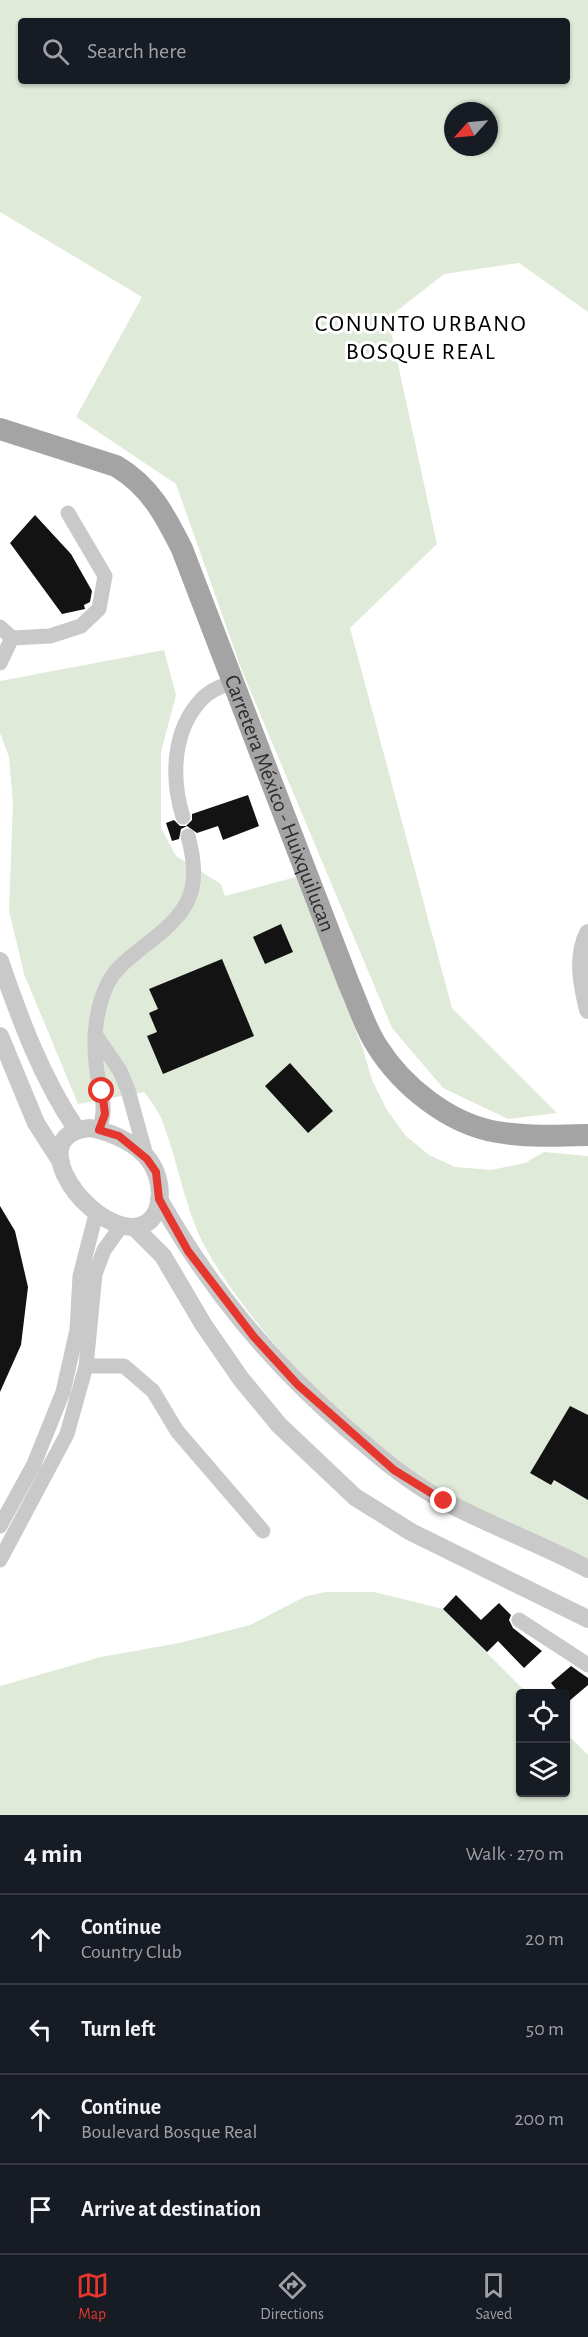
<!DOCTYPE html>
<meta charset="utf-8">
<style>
:root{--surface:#171b24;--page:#242831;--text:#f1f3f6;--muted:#9ea1a6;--line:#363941;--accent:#e5372d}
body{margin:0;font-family:"Alegreya Sans",sans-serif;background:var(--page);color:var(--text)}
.controls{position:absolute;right:18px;bottom:18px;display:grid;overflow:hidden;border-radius:6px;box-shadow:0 2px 4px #0004}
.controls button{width:54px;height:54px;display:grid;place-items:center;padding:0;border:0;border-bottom:2px solid var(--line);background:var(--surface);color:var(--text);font:30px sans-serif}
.compass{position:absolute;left:444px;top:102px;width:54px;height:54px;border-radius:50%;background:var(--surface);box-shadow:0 2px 4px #0004;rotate:243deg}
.stop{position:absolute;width:18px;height:18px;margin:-14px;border:4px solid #e5372d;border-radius:50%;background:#fff}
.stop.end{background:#e5372d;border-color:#fff;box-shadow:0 2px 6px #0008}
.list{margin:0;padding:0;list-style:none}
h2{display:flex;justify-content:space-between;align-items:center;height:78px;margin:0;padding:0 24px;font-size:26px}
h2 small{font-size:20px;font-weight:400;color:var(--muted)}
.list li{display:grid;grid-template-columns:39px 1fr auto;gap:18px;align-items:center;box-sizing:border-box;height:90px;padding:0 24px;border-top:2px solid var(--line)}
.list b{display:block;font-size:22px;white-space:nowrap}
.list p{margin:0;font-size:20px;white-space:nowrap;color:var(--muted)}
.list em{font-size:20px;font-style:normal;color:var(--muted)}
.icon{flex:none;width:33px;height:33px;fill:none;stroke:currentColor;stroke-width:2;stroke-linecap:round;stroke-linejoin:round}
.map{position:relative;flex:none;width:588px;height:1815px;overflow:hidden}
.search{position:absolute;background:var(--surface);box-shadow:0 2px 4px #0004;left:18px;right:18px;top:18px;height:66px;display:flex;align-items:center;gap:15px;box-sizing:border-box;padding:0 21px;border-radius:6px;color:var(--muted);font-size:22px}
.sheet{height:438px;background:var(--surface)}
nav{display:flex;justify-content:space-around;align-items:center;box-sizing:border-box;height:84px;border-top:2px solid var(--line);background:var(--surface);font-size:16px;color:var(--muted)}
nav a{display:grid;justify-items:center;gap:3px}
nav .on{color:var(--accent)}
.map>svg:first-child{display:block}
</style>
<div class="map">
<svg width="588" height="1815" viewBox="0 0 588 1815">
<rect width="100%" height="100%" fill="#fff"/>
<path fill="#e0ead9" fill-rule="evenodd" d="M0 0H588V312L519 263 444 274 388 318 437 544 350 628 452 1008 557 1113 508 1119 443 1088 392 1028 242 671 176 484 76 417 142 297 0 212ZM21 21H567V81H21ZM453 111H489V147H453Z
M164 650 176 695 161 752V828L176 856 221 884 225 896 296 877 363 1049 372 1080 387 1110 405 1135 429 1155 455 1167 491 1170 525 1163 544 1152 588 1156V1561C526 1531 459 1504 402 1465 337 1420 243 1317 205 1247 184 1207 178 1160 161 1118 157 1109 150 1100 144 1092L78 1104 24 974 9 910 13 803 9 757 0 733V681Z
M326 1592H374L443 1609 527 1693 520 1694V1792H566V1733L588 1755V1815H0V1686L101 1657 179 1643 250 1625 306 1596Z"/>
<path fill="#131313" d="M35 515 71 554 92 591 90 602 84 605 85 609 62 614 10 543Z
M248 795 259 826 223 840 218 826 197 833 187 826 181 829 179 839 172 841 166 823 174 820 180 826H186L192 820V814Z
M281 924 293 952 265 964 253 937Z
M222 959 254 1036 163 1074 147 1036 157 1032 149 1013 158 1009 149 989Z
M290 1063 333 1111 308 1133 265 1086Z
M0 1206 15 1231 28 1287 21 1345 0 1392Z
M570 1406 588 1415V1500L554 1480 551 1485 530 1473Z
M456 1595 481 1620 499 1603 511 1615 509 1620 513 1628 542 1651 524 1668 498 1641 487 1652 443 1609Z
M571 1666 588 1678V1685L568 1702 566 1694H560L551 1683Z"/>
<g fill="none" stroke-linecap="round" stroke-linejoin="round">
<path stroke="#c9c9c9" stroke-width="15" d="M0 627 12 638 50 636 81 626 99 609 105 576 68 513
M0 663 12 638
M183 817C171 779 172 730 202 699 210 690 224 685 235 681
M95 1034 120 1071 128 1090 147 1159
M99 1130C109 1103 98 1090 96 1063 93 1037 96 1007 108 983 116 967 130 958 143 947 188 913 203 893 188 836
M86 1366H124L153 1391 177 1431 263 1531
M0 1526 34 1464 63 1392 77 1330 80 1276 96 1214
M0 1560 67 1434 86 1366 95 1274 104 1250 122 1225
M519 1620 588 1665"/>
<path stroke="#c9c9c9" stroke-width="18" d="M588 933C576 957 582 985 588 1010
M0 961C20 1019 42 1079 77 1130
M0 1036 36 1123 61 1162
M90 1128C115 1133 147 1147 156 1173 166 1199 157 1233 124 1226 78 1216 25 1134 90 1128Z
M159 1199C209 1288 269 1360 345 1427 377 1455 407 1481 444 1501 491 1526 541 1544 588 1569
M135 1228 163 1256 203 1324 241 1379 279 1425 355 1497 411 1532 588 1619"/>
<path stroke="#a4a4a4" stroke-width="22" id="s1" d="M0 429 116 466C150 486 165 515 182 549L349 984C358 1004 365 1028 377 1046 402 1086 449 1124 497 1132 526 1137 558 1136 588 1135"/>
</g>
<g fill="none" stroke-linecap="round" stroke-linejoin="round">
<path stroke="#e5372d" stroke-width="8" d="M102 1091 105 1114 99 1130 119 1136 147 1159 156 1172 159 1199 188 1251 254 1337 298 1385 394 1470 444 1501"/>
</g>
<g text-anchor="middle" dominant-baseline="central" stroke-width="6" stroke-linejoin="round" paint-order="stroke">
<g font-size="22" fill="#2c2c2c" stroke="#fff">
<text stroke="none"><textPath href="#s1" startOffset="502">Carretera México - Huixquilucan</textPath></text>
</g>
<g font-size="24" letter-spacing="1.5" fill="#000" stroke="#fff">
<text x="421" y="324">CONUNTO URBANO<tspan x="421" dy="28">BOSQUE REAL</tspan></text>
</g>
</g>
</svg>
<div class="controls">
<button><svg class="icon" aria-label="locate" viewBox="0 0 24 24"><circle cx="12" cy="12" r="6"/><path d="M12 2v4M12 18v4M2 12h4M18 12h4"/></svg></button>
<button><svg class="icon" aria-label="layers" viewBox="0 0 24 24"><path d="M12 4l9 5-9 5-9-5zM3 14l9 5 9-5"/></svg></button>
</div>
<svg class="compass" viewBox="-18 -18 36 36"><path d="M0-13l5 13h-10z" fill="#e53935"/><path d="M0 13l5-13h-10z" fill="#9ea1a6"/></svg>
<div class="stop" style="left:102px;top:1091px"></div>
<div class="stop end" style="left:444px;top:1501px"></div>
<div class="search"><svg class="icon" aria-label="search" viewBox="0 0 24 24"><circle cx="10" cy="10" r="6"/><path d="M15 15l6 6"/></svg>Search here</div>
</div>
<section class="sheet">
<h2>4 min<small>Walk · 270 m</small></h2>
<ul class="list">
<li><svg class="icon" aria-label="ahead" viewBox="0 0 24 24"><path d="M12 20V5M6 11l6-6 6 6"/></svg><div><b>Continue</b><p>Country Club</p></div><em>20 m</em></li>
<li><svg class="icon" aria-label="left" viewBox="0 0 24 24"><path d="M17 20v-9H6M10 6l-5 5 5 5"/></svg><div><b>Turn left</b></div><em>50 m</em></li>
<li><svg class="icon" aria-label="ahead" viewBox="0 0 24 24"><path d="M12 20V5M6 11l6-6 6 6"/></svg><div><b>Continue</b><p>Boulevard Bosque Real</p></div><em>200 m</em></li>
<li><svg class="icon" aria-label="arrive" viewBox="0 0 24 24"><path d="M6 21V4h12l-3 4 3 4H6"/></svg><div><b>Arrive at destination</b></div></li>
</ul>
</section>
<nav>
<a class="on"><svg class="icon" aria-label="map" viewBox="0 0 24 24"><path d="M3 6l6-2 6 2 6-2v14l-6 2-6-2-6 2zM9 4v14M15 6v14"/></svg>Map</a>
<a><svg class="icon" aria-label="directions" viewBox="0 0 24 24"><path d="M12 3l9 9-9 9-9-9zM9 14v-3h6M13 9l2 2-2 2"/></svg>Directions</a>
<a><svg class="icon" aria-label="saved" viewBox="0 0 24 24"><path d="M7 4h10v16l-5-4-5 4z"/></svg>Saved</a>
</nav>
